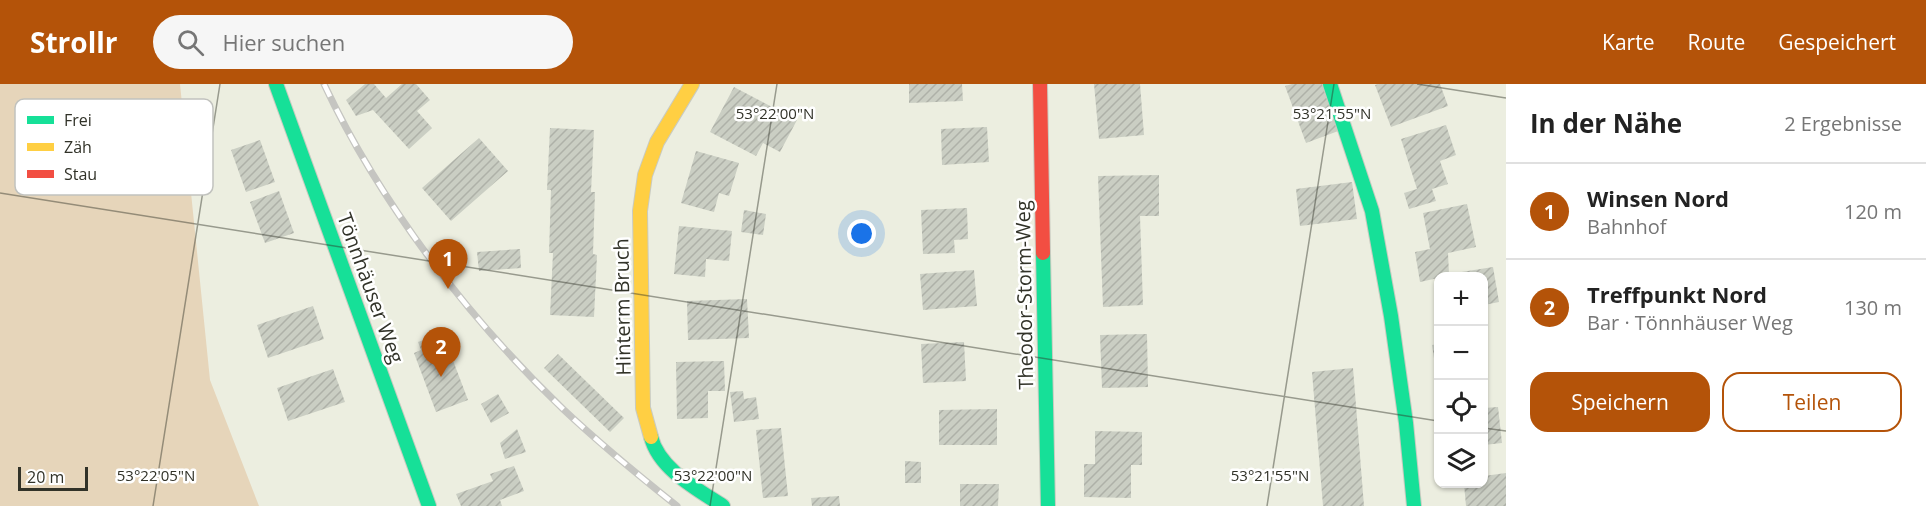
<!DOCTYPE html>
<html lang="de">
<meta charset="utf-8">
<style>
:root{--surface:#fff;--page:#f6f6f6;--text:#222;--muted:#767676;--line:#e0e0e0;--accent:#b45309}
body{margin:0;font-family:"Open Sans",sans-serif;background:var(--page);color:var(--text)}
.controls{position:absolute;right:18px;bottom:18px;display:grid;overflow:hidden;border-radius:12px;box-shadow:0 2px 4px #0004}
.controls button{width:54px;height:54px;display:grid;place-items:center;padding:0;border:0;border-bottom:2px solid var(--line);background:var(--surface);color:var(--text);font:30px sans-serif}
.scale{position:absolute;left:18px;bottom:15px;width:70px;box-sizing:border-box;padding-left:6px;border:3px solid #313228;border-top:0;font-size:16px;line-height:21px;white-space:nowrap;color:#313228;-webkit-text-stroke:4px #fff;paint-order:stroke}
.you{position:absolute;left:862px;top:150px;width:21px;height:21px;margin:-15px;border:4px solid #fff;border-radius:50%;background:#1a73e8;box-shadow:0 0 0 9px #1a73e833}
.badge{display:grid;place-items:center;width:39px;height:39px;border-radius:50%;background:var(--accent);color:#fff;font-size:20px;font-weight:700}
.pin{position:absolute;translate:-50% -50px;filter:drop-shadow(0 2px 3px #0008)}
.pin::after{content:'';position:absolute;top:32px;width:21px;height:18px;background:inherit;clip-path:polygon(0 0,100% 0,50% 100%)}
.list{margin:0;padding:0;list-style:none}
h2{display:flex;justify-content:space-between;align-items:center;height:78px;margin:0;padding:0 24px;font-size:26px}
h2 small{font-size:20px;font-weight:400;color:var(--muted)}
.list li{display:grid;grid-template-columns:39px 1fr auto;gap:18px;align-items:center;box-sizing:border-box;height:96px;padding:0 24px;border-top:2px solid var(--line)}
.list b{display:block;font-size:22px;white-space:nowrap}
.list p{margin:0;font-size:20px;white-space:nowrap;color:var(--muted)}
.list em{font-size:20px;font-style:normal;color:var(--muted)}
.actions{display:flex;gap:12px;padding:18px 24px}
.actions a{flex:1;padding:14px 0;border:2px solid var(--accent);border-radius:18px;text-align:center;font-size:21px;color:var(--accent)}
.actions .main{background:var(--accent);color:#fff}
.icon{flex:none;width:33px;height:33px;fill:none;stroke:currentColor;stroke-width:2;stroke-linecap:round;stroke-linejoin:round}
.map{position:relative;flex:none;width:1506px;height:422px;overflow:hidden}
header{display:flex;align-items:center;gap:36px;box-sizing:border-box;height:84px;padding:0 30px;background:var(--accent);color:#fff}
header strong{font-size:28px}
nav{display:flex;gap:33px;margin-inline-start:auto;font-size:21px}
.search{width:420px;height:54px;background:var(--page);display:flex;align-items:center;gap:15px;box-sizing:border-box;padding:0 21px;border-radius:33px;color:var(--muted);font-size:22px}
main{display:flex}
aside{flex:1;background:var(--surface)}
.map>svg:first-child{display:block}
</style>
<header>
<strong>Strollr</strong>
<div class="search"><svg class="icon" aria-label="search" viewBox="0 0 24 24"><circle cx="10" cy="10" r="6"/><path d="M15 15l6 6"/></svg>Hier suchen</div>
<nav><a>Karte</a><a>Route</a><a>Gespeichert</a></nav>
</header>
<main>
<div class="map">
<svg width="1506" height="422" viewBox="0 0 1506 422">
<defs>
<pattern id="building-hatch" width="6" height="6" patternUnits="userSpaceOnUse" patternTransform="scale(1.5)"><rect width="6" height="6" fill="#cacec3"/><path d="M-1 1l2-2M0 6l6-6M5 7l2-2" fill="none" stroke="#aeb1a8"/></pattern>
</defs>
<rect width="100%" height="100%" fill="#eceee0"/>
<path fill="#e6d5ba" d="M0 0H180L210 296 259 422H0Z"/>
<path fill="url(#building-hatch)" d="M365 0H374L386 14 402 0H416L430 16 417 27 432 44 409 65 373 26 356 32 346 16Z
M909 0H962L963 17 909 19Z
M1094 0H1140L1144 51 1099 55Z
M1292 0H1324L1341 46 1306 59 1285 2Z
M1379 0H1440L1448 22 1391 43 1375 1Z
M734 3 797 36 780 68 763 59 756 72 710 48Z
M1446 41 1456 71 1440 77 1448 100 1432 105 1436 117 1409 125 1404 109 1417 105 1401 55Z
M987 43 989 78 942 81 941 45Z
M550 44 594 46 591 108H595L593 170 597 171 594 233 550 231 553 169H549L551 106H547Z
M479 54 508 87 451 137 422 104Z
M260 56 275 98 246 108 231 66Z
M696 67 739 79 729 112 719 109 714 128 681 119Z
M1159 91V132H1140L1143 221 1103 223 1098 92Z
M1352 98 1357 135 1300 142 1296 105Z
M279 107 294 149 265 159 250 118Z
M1467 120 1476 163 1448 169 1449 190 1493 183 1499 218 1484 221V192H1438V194L1420 198 1415 168 1430 165 1423 129Z
M967 124 968 155 954 156 955 169 923 170 921 126Z
M744 126 766 130 763 151 741 148Z
M679 142 732 147 729 177 706 175 705 193 674 190Z
M520 165 521 184 479 187 477 168Z
M974 186 977 222 923 226 920 190Z
M747 215 749 254 688 256 687 217Z
M313 222 324 255 268 274 257 241Z
M1147 250 1148 303 1102 304 1100 251Z
M435 252 439 260 446 258 468 316 436 328 414 269 421 266 418 258Z
M964 258 966 297 923 299 921 260Z
M1438 260V295H1437L1432 261Z
M558 270 624 334 610 348 544 284Z
M724 277 725 307H708V334L677 335 676 278Z
M1353 284 1364 422H1323L1312 288Z
M333 285 345 318 288 337 277 304Z
M743 307 744 315 756 313 759 335 734 338 730 308Z
M498 310 509 329 491 339 481 320Z
M1498 323 1502 359 1484 361V324Z
M997 325V361H939V326Z
M781 344 788 412 763 414 756 346Z
M517 345 526 368 505 375 500 359Z
M1095 347 1142 348V381H1131V414L1084 413V380H1095Z
M905 377 921 378V399H905Z
M514 382 524 407 500 416 502 422H461L456 410 493 397 490 390Z
M1506 389V422H1466L1464 400H1484V392Z
M960 400H999L998 422H960Z
M839 412 840 422H812L811 414Z"/>
<g fill="none" stroke-linecap="round" stroke-linejoin="round">
<g stroke="#c9cbc0" stroke-width="16">
<path id="fast" d="M276 0 429 422
M1330 0 1372 127 1391 232 1406 339 1414 422
M1043 169 1048 422
M651 353C659 385 697 405 723 422"/>
</g>
<g stroke="#c9cbc0" stroke-width="16">
<path id="slow" d="M651 353 643 324 640 127 645 91 657 58 692 0"/>
</g>
<g stroke="#c9cbc0" stroke-width="16">
<path id="jam" d="M1040 0 1043 169"/>
</g>
<use href="#fast" stroke="#16e098" stroke-width="14"/>
<use href="#slow" stroke="#ffcf43" stroke-width="14"/>
<use href="#jam" stroke="#f24e42" stroke-width="14"/>
<g stroke="#c5c5c1" stroke-width="7">
<path id="rail" d="M324 0C380 119 468 234 563 325 599 359 638 391 677 422"/>
</g>
<use href="#rail" stroke="#fff" stroke-width="4.5" stroke-dasharray="14" stroke-linecap="butt"/>
</g>
<path fill="none" stroke="#313228" stroke-width="1.5" stroke-opacity="0.45" d="M1417 0 1506 14M0 109 1438 337M1484 344 1506 347M153 422 220 0M710 422 777 0M1267 422 1334 0"/>
<g text-anchor="middle" dominant-baseline="central" stroke-width="5" stroke-linejoin="round" paint-order="stroke">
<g font-size="20" fill="#313228" stroke="#fff">
<text transform="translate(371 204) rotate(70)">Tönnhäuser Weg</text>
<text transform="translate(1024 211) rotate(-91)">Theodor-Storm-Weg</text>
<text transform="translate(622 223) rotate(-91)">Hinterm Bruch</text>
</g>
</g>
<rect x="15" y="15" width="198" height="96" rx="9" fill="#fff" stroke="#c1c2be" stroke-width="1.5"/>
<rect x="27" y="32" width="27" height="8" fill="#16e098"/>
<rect x="27" y="59" width="27" height="8" fill="#ffcf43"/>
<rect x="27" y="86" width="27" height="8" fill="#f24e42"/>
<g font-size="16" fill="#313228">
<text x="64" y="42">Frei</text>
<text x="64" y="69">Zäh</text>
<text x="64" y="96">Stau</text>
</g>
<g font-size="15" text-anchor="middle" fill="#313228" stroke="#fff" stroke-width="5" stroke-linejoin="round" paint-order="stroke">
<text x="775" y="35">53°22'00"N</text>
<text x="1332" y="35">53°21'55"N</text>
<text x="156" y="397">53°22'05"N</text>
<text x="713" y="397">53°22'00"N</text>
<text x="1270" y="397">53°21'55"N</text>
</g>
</svg>
<div class="controls">
<button>+</button>
<button>−</button>
<button><svg class="icon" aria-label="locate" viewBox="0 0 24 24"><circle cx="12" cy="12" r="6"/><path d="M12 2v4M12 18v4M2 12h4M18 12h4"/></svg></button>
<button><svg class="icon" aria-label="layers" viewBox="0 0 24 24"><path d="M12 4l9 5-9 5-9-5zM3 14l9 5 9-5"/></svg></button>
</div>
<div class="scale">20 m</div>
<div class="you"></div>
<div class="pin badge" style="left:448px;top:205px">1</div>
<div class="pin badge" style="left:441px;top:293px">2</div>
</div>
<aside>
<h2>In der Nähe<small>2 Ergebnisse</small></h2>
<ul class="list">
<li><span class="badge">1</span><div><b>Winsen Nord</b><p>Bahnhof</p></div><em>120 m</em></li>
<li><span class="badge">2</span><div><b>Treffpunkt Nord</b><p>Bar · Tönnhäuser Weg</p></div><em>130 m</em></li>
</ul>
<div class="actions"><a class="main">Speichern</a><a>Teilen</a></div>
</aside>
</main>
